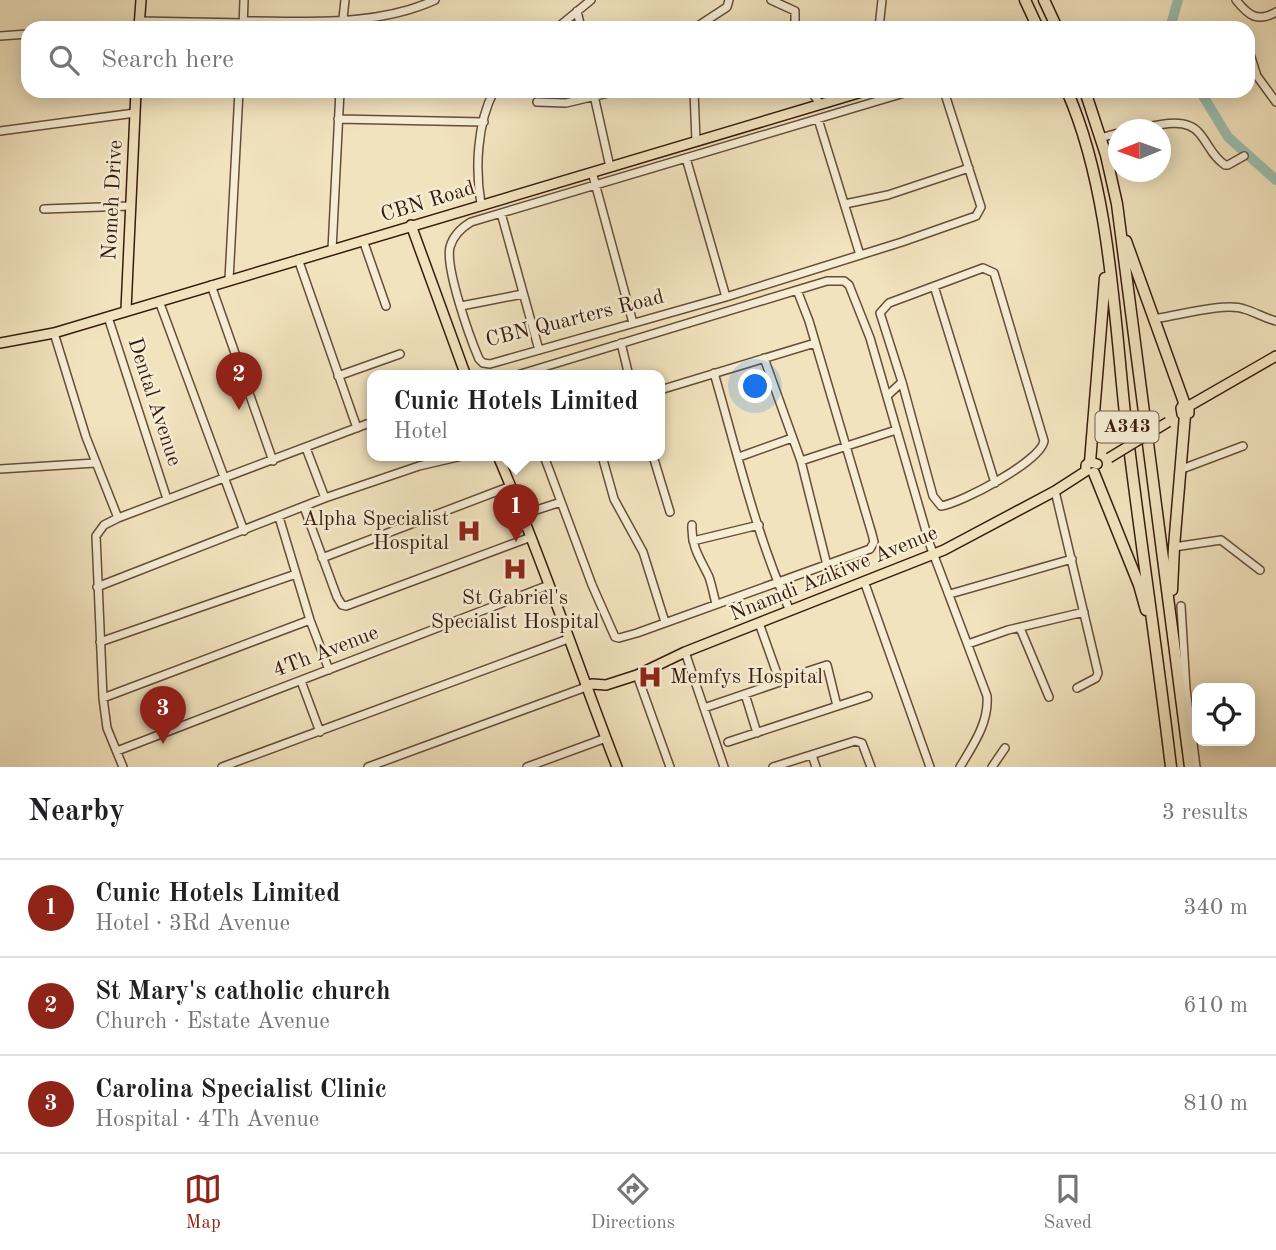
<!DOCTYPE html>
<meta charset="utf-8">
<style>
:root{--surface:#fff;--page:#f6f6f6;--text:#202124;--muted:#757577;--line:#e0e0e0;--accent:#8f2418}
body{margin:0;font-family:"Old Standard TT",serif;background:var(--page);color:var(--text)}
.controls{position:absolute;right:21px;bottom:21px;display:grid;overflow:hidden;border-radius:14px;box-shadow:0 4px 18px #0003}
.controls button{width:63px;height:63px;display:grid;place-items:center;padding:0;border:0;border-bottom:2px solid var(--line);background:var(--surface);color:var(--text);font:35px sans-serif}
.compass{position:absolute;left:1108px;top:119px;width:63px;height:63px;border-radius:50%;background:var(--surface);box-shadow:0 4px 18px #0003;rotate:269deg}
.you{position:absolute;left:756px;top:387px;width:24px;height:24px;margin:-18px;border:5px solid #fff;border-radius:50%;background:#1a73e8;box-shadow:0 0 0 10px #1a73e833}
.badge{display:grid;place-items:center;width:46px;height:46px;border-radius:50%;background:var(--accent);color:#fff;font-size:23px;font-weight:700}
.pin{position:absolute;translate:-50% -58px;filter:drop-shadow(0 2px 4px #0008)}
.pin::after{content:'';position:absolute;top:37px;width:24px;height:21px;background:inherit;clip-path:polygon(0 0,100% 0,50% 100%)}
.popup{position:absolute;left:367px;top:370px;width:298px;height:91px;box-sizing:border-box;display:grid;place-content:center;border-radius:14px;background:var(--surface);filter:drop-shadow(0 2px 5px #0005);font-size:23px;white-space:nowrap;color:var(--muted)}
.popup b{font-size:26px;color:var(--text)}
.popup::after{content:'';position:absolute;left:50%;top:100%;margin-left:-14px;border:14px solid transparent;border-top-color:var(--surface)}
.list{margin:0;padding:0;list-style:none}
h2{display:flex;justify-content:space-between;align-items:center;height:91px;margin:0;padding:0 28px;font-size:30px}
h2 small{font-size:23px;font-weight:400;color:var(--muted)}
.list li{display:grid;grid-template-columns:46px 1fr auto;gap:21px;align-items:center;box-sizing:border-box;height:98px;padding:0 28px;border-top:2px solid var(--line)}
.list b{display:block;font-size:26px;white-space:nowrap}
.list p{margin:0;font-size:23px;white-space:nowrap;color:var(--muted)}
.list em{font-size:23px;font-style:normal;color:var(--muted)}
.icon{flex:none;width:38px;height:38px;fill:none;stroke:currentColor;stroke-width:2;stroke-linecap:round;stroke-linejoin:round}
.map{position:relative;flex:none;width:1276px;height:767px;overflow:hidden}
.search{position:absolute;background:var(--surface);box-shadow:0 4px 18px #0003;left:21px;right:21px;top:21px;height:77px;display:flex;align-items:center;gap:18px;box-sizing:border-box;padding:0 24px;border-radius:21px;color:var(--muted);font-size:26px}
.sheet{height:385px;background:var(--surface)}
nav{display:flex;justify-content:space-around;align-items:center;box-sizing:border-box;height:98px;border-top:2px solid var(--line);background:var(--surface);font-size:19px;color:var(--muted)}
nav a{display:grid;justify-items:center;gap:4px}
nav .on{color:var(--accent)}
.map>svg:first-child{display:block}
</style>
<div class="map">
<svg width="1276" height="767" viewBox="0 0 1276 767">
<rect width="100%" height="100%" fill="#f1e3be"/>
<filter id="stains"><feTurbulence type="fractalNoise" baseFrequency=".00286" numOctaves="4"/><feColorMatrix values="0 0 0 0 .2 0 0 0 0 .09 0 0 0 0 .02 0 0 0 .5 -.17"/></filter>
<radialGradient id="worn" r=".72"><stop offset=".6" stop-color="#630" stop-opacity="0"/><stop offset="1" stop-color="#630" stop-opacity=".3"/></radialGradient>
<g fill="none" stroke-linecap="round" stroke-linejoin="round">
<path stroke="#9bbeaf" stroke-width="10" d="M1170 28 1178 0
M1200 91 1228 137 1276 180"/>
<g stroke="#674d3a" stroke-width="10">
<path id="minor" d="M771 0 795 11V28
M1236 0C1248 15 1257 23 1276 12
M577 11 581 28
M139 21 243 23
M243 21C306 21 376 27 435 0
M127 28 139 27
M243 28 244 0
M342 28 345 0
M557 28 591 0
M695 28 727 7 729 0
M879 28 882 0
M1235 28H1237
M0 36 28 34
M1248 48 1257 76 1276 102
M593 91 610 167
M694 91 696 141
M811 91 820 104
M911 91 471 222C461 228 453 236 450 247 445 268 470 338 479 359L483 363 490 364 726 297 902 242 976 216 981 207 944 91
M537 102 566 103 617 91
M338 119 484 122
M818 119 860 255
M1135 130C1154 126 1186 115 1200 134 1209 145 1212 156 1225 165H1228L1244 156
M0 131 135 113
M1100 138 1118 133
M686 158 726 297
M592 172 633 323
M481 204C475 169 477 123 494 91
M845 204 888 195 969 168
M44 209 130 206
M501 213 539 350
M363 240 386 306
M332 250 340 91
M298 259 357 428
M983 268 994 273 1044 441C1041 461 962 503 941 506L933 496 902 382 880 313 889 303Z
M229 280 239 91
M211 285 273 461
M934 286 995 483
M159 301 244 531
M461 306 523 294
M108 317 167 499
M1159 318C1180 315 1226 302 1244 309 1255 312 1264 318 1276 321
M54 333 86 437 118 518
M621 343 629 376
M764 358 801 461 827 565
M714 373C737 452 756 535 790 611
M338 376 400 354
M514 376 827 281H844L849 285 870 338 930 545 987 696C989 723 973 745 960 767
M660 390 815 343
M887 396 902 382
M306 448 325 498
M544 456 592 585 615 637 619 638 637 633 870 549 874 542 872 534 809 321 797 290
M602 456 614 499 643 552 665 622
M653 456 670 512
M739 457 792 438
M801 461 896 430
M0 469 95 463
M1182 469 1243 446
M1055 491 1098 673 1096 678 1077 688
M304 507 337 597 342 605 346 606 531 537
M524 514 561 502
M279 517 310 620 329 670
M692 525C691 547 700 558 709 577 712 586 714 596 716 604
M693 541 759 525
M1174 547 1221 540 1260 570
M322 558 511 486
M864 581 930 767
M97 587 325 498 419 466 462 456
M950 594 1072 559
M1181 606 1186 689 1196 767
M1020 628 1049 697
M100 642 296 574
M968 644 1008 630 1084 612
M685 652 724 767
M637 675 670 767
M781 680 827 665 837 706
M301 681 320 732
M745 694 757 733
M103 698 310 620
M704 708 780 682 759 623
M728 742 868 696
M117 751 549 585
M812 755 816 767
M123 767 107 728 103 698 96 536 104 525 118 518 372 422
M222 767 568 639
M368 767 586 687
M527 767 606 738
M773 767 855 741 862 743 871 767
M992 767 1005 748"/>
</g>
<g stroke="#391b0e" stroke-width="12">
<path id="major" d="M139 28 141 0
M411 225 466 376
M126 310 136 91
M0 343 54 333 865 91
M1189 406V413L1182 414 1181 408 1183 405 1189 406 1276 356
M498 456C542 558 577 664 617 767
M586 687 592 684 606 685 637 675 685 652 944 550 1055 491 1086 471V465L1090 462 1097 464"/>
</g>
<g stroke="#391b0e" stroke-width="13">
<path id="highway" d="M1025 0 1038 28
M1044 0 1057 28
M1067 91C1109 186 1114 311 1125 414 1139 532 1157 649 1171 767
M1085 91 1106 155 1117 204 1190 767
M1126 241 1185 405
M1090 462 1105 278
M1094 473 1139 585 1146 610
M1172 590 1174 547 1185 415"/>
</g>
<use href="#minor" stroke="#f6edd5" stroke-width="7"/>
<use href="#major" stroke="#f1e3be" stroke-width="9"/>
<use href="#highway" stroke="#f1e3be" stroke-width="10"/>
<g stroke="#391b0e" stroke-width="12" stroke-linecap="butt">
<path id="major-bridge" d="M1109 458 1168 422"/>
</g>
<use href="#major-bridge" stroke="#f1e3be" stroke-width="9"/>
</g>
<defs>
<g id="hospital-bare" transform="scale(1.89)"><path d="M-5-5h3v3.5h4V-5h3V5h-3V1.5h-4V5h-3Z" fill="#8f2418" stroke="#f6edd5" stroke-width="2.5" paint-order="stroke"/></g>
</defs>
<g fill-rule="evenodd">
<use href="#hospital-bare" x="469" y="531"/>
<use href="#hospital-bare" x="515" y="569"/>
<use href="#hospital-bare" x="650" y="677"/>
</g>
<g text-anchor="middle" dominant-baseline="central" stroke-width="5" stroke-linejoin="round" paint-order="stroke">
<rect fill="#f6edd5" stroke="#725a4a" stroke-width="2" x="1095.5" y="411.5" width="63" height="31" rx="5"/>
<g font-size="19" font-weight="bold" fill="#391b0e">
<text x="1127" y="427">A343</text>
</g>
<g font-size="21" fill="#391b0e" stroke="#f6edd5">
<text transform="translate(113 200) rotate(-87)">Nomeh Drive</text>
<text transform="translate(428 202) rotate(-17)">CBN Road</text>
<text transform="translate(575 319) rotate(-14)">CBN Quarters Road</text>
<text transform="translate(154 402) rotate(72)">Dental Avenue</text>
<text transform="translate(834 574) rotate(-22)">Nnamdi Azikiwe Avenue</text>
<text transform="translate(326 652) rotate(-21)">4Th Avenue</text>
</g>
<g font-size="21" fill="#391b0e" stroke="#f6edd5" text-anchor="end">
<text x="449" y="519">Alpha Specialist<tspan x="449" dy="24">Hospital</tspan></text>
<text x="515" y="598" text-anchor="middle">St Gabriel's<tspan x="515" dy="24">Specialist Hospital</tspan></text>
<text x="670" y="677" text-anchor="start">Memfys Hospital</text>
</g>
</g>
<rect width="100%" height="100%" filter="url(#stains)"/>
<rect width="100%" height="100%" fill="url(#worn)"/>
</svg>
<div class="controls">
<button><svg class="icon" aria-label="locate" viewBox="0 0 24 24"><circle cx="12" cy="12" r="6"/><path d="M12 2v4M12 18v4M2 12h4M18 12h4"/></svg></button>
</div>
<svg class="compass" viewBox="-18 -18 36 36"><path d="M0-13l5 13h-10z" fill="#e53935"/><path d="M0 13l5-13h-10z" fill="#757577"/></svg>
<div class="you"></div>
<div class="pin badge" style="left:516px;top:542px">1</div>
<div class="popup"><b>Cunic Hotels Limited</b>Hotel</div>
<div class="pin badge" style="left:239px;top:410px">2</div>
<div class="pin badge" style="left:163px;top:744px">3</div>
<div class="search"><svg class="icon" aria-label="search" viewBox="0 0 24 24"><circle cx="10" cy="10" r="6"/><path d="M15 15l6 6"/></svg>Search here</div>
</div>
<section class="sheet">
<h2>Nearby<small>3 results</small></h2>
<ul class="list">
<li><span class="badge">1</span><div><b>Cunic Hotels Limited</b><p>Hotel · 3Rd Avenue</p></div><em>340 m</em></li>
<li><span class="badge">2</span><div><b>St Mary's catholic church</b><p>Church · Estate Avenue</p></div><em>610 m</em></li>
<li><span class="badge">3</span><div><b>Carolina Specialist Clinic</b><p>Hospital · 4Th Avenue</p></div><em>810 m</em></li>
</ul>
</section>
<nav>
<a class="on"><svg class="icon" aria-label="map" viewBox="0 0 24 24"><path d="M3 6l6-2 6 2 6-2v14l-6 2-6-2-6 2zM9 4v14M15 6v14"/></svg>Map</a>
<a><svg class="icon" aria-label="directions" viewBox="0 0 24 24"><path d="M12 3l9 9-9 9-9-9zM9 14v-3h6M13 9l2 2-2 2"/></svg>Directions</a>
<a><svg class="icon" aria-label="saved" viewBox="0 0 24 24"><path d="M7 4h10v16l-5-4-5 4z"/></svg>Saved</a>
</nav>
